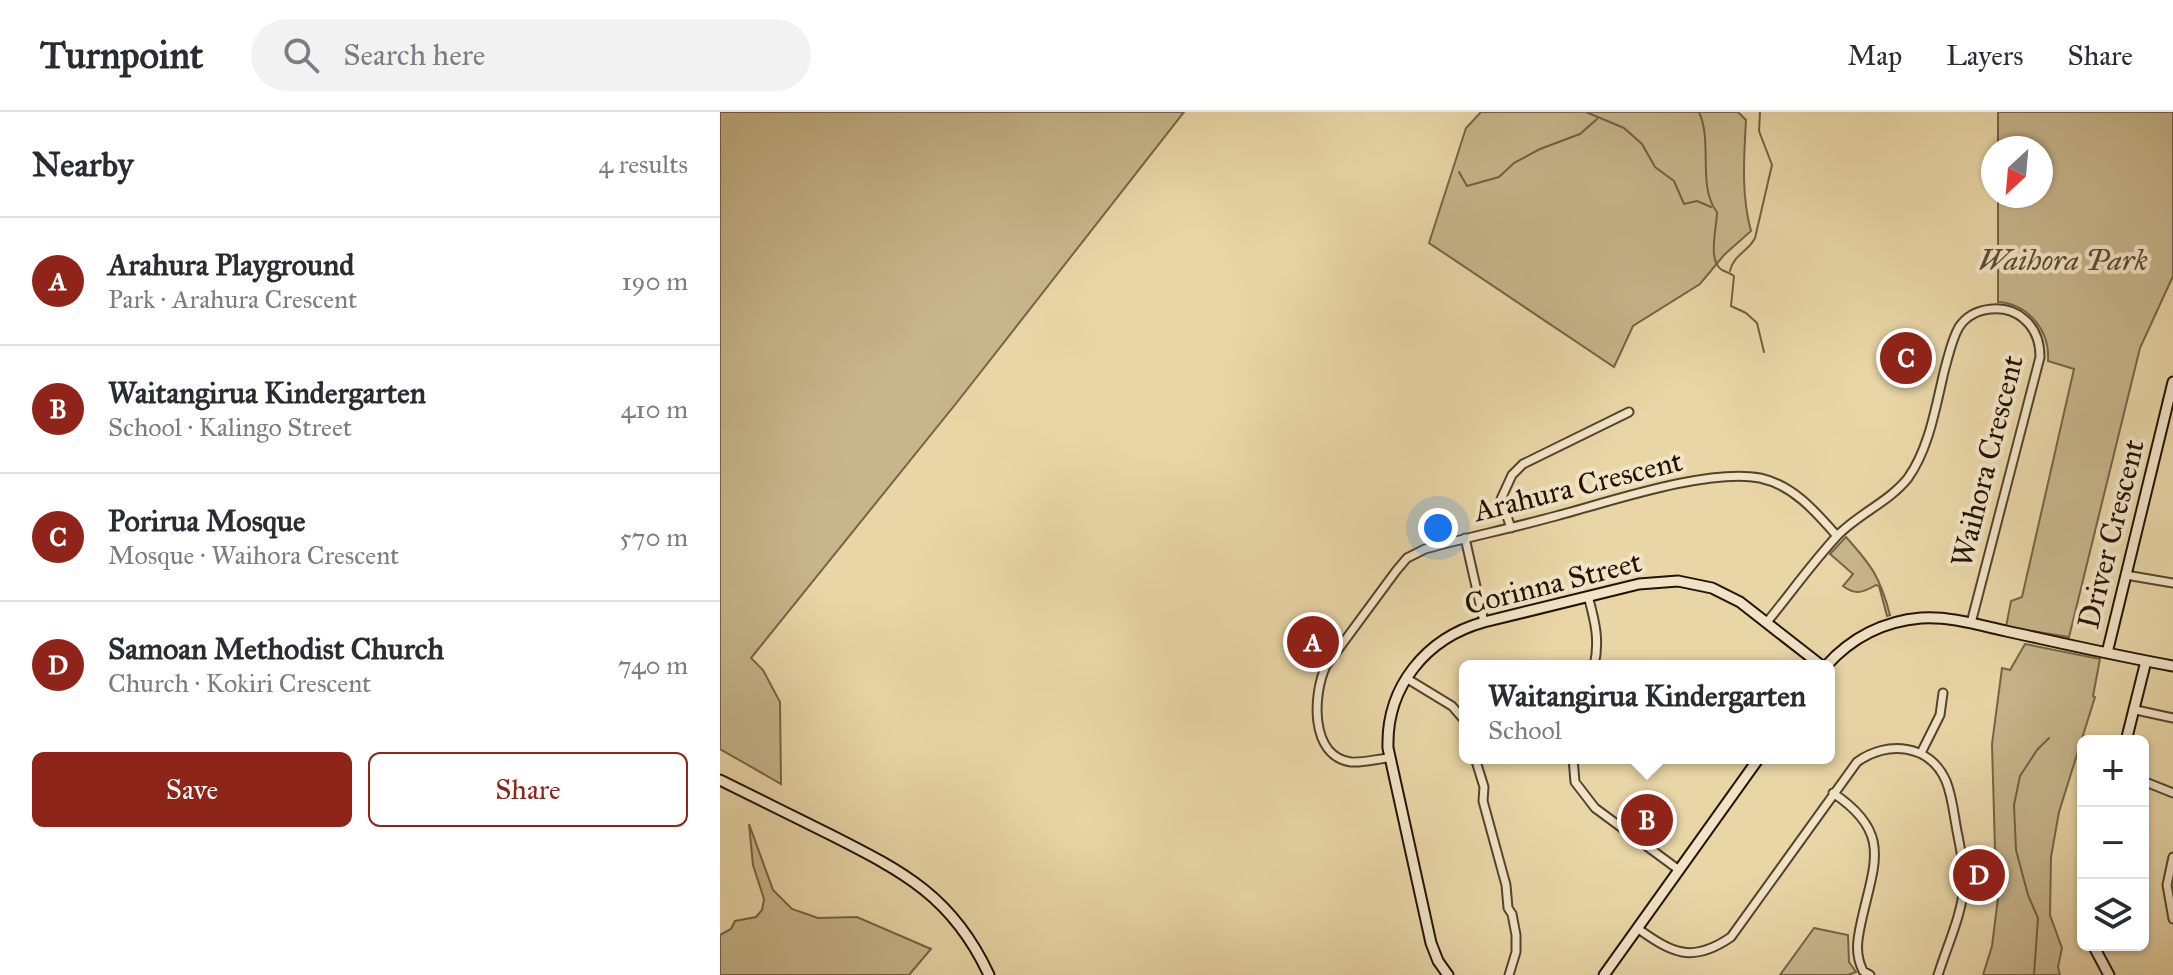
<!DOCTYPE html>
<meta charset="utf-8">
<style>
:root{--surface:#fff;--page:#f2f2f3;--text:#2b2b33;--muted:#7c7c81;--line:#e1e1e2;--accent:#8f2418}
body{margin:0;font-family:"IM FELL Great Primer",serif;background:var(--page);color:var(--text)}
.controls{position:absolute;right:24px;bottom:24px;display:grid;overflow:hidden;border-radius:12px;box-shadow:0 2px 6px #0004}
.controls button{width:72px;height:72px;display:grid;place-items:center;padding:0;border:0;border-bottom:2px solid var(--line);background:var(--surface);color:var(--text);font:40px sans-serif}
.compass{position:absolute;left:1261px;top:24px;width:72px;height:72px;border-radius:50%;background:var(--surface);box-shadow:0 2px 6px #0004;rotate:206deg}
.you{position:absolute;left:718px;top:416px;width:28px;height:28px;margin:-20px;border:6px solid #fff;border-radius:50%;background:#1a73e8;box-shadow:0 0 0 12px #1a73e833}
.badge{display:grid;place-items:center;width:52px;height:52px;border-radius:50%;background:var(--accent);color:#fff;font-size:26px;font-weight:700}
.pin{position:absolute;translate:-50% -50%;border:4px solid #fff;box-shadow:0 2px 8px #0006}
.popup{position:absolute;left:739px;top:548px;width:376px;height:104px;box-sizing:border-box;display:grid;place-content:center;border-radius:12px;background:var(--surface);filter:drop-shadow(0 2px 6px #0005);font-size:26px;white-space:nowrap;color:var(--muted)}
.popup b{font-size:30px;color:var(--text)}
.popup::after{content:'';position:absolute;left:50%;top:100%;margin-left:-16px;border:16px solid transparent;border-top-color:var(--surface)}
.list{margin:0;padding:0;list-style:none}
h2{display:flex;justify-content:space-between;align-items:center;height:104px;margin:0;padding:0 32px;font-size:34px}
h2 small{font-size:26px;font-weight:400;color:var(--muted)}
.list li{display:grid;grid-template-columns:52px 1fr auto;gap:24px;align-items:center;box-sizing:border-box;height:128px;padding:0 32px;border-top:2px solid var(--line)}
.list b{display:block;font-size:30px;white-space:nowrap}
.list p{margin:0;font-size:26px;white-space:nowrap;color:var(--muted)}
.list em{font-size:26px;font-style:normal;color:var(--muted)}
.actions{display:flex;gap:16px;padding:24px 32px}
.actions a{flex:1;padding:18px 0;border:2px solid var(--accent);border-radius:12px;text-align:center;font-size:28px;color:var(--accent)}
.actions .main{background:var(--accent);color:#fff}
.icon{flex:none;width:44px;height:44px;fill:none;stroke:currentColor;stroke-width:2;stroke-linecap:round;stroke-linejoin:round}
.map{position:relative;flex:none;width:1453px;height:863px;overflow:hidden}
header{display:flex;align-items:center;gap:48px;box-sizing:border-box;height:112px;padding:0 40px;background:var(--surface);border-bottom:2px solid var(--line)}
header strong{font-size:38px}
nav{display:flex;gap:44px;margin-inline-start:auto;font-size:28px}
.search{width:560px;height:72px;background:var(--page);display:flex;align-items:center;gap:20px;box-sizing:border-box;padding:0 28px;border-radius:44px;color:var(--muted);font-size:30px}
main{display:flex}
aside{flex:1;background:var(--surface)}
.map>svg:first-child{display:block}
</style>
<header>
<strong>Turnpoint</strong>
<div class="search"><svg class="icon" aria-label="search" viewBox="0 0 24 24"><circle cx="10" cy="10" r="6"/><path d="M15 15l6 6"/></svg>Search here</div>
<nav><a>Map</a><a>Layers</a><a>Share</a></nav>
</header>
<main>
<aside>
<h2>Nearby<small>4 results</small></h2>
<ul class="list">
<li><span class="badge">A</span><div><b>Arahura Playground</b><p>Park · Arahura Crescent</p></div><em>190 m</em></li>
<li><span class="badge">B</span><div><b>Waitangirua Kindergarten</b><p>School · Kalingo Street</p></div><em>410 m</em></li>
<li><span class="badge">C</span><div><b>Porirua Mosque</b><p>Mosque · Waihora Crescent</p></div><em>570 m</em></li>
<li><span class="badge">D</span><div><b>Samoan Methodist Church</b><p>Church · Kokiri Crescent</p></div><em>740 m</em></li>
</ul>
<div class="actions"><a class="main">Save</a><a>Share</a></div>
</aside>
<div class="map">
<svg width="1453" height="863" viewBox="0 0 1453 863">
<rect width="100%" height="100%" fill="#e9d6a7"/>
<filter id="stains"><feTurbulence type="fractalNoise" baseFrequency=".0025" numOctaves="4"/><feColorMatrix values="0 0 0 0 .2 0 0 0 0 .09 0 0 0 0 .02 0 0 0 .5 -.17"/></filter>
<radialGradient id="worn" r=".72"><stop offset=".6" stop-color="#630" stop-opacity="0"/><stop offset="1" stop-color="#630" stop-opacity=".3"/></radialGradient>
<path fill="#c7b58b" stroke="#756446" stroke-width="2" d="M0 0H464L238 289 31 546 43 558 60 590 61 672 0 637Z
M761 0H1018L1026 8C1024 46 1021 82 1031 119L1004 143 980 172 913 214 894 255 709 131 746 16Z
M1278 0H1453V164L1420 236 1349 525 1286 515 1291 489 1302 485 1354 257 1328 249C1330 218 1308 192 1278 190V84H1321V36H1278Z
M1126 425C1152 454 1160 465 1170 503L1167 504 1159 474 1156 473C1144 480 1136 484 1123 474L1133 462 1110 442Z
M585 516 609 534 601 545 577 527Z
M1305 532 1380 547 1373 584 1375 585 1339 700 1331 745 1330 803 1342 836 1338 855 1340 863H1263L1272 834 1280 770 1275 737 1272 632 1282 556 1290 558Z
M29 712 53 778 72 797 98 806 137 805 211 837 189 863H0V823L11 817 15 809 36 805 42 798 44 787 33 753Z
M1094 816 1128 823 1129 850 1136 860 1128 863H1060Z"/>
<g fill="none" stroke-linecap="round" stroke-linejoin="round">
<path stroke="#725f43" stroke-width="2" d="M866 0 904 16 922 32 935 55 954 69 964 92 977 89 991 95
M979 0C993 30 977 75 997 100 997 116 987 149 1002 158 1006 160 1010 161 1014 164L1011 194 1026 201 1037 211 1044 240
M739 60 747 74 779 65 794 51 820 37 860 22 877 7
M1010 159C1013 143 1029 139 1035 126L1052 53 1039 19 1040 0
M1314 863 1318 806 1308 783 1296 738 1294 693 1300 664 1317 638 1329 626"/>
<g stroke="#54432b" stroke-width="11">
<path id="street" d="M791 416 781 387 792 363 803 352 909 300
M745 426 764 510
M1406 463 1453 471
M868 484C875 509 880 529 874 554
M1047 510C1070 482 1092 451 1117 424 1138 402 1169 390 1188 366 1210 335 1216 292 1225 256 1229 242 1232 227 1239 215 1253 194 1286 191 1304 207 1316 217 1320 231 1320 245L1251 511
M686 566 732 594 745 609
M1416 598 1453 606
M1201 641 1220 603 1223 581
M668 646C657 647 642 651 631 650 589 644 593 581 606 554L676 459 687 446 705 437C749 425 792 416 836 404 889 390 988 356 1040 366 1073 373 1096 400 1117 424
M755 646 764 675 763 689 786 773 788 796 792 802 796 823V840L789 863
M853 646 855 670 875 696 959 758
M1423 669 1453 681
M1113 681C1173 721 1154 751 1141 811 1137 829 1135 842 1143 859L1150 863
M1453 745 1447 773 1453 807
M917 816C952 841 972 852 1011 825L1137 650C1167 628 1210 632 1226 669 1233 686 1234 706 1238 724 1241 740 1245 757 1244 773 1242 803 1227 834 1218 863"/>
</g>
<g stroke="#231202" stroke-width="13">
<path id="secondary" d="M1387 541 1453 270
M1106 554C1131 526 1164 509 1201 506 1229 504 1259 513 1286 519 1341 531 1397 544 1453 554
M1406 629 1426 549
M0 668C37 686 74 705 111 723 184 760 233 785 269 863
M1373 833 1389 863
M728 863 718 849 711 831 668 636C666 575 706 526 764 510L919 472 958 469 992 476 1020 490 1102 554
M884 863 1039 646"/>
</g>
<use href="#street" stroke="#f1e4c6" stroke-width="7"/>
<use href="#secondary" stroke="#f1e4c6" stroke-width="9"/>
</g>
<g text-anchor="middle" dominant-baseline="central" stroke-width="8" stroke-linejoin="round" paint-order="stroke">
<g font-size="30" font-style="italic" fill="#5c4b32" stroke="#f1e4c6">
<text x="1343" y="148">Waihora Park</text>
</g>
<g font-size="30" fill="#231202" stroke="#f1e4c6">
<text transform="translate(1267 349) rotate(-76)">Waihora Crescent</text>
<text transform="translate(858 374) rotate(-14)">Arahura Crescent</text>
<text transform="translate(1391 422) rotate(-76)">Driver Crescent</text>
<text transform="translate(833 471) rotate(-14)">Corinna Street</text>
</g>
</g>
<rect width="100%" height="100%" filter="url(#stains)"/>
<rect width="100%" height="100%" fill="url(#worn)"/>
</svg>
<div class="controls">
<button>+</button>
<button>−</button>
<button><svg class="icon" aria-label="layers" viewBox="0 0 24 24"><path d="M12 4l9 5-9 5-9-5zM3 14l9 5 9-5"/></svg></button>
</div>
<svg class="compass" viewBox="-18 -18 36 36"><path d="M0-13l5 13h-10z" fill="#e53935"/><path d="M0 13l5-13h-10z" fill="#7c7c81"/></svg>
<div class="you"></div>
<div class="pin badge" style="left:593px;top:530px">A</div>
<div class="pin badge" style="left:927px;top:708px">B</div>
<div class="popup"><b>Waitangirua Kindergarten</b>School</div>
<div class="pin badge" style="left:1186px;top:246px">C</div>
<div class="pin badge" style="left:1259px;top:763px">D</div>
</div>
</main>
